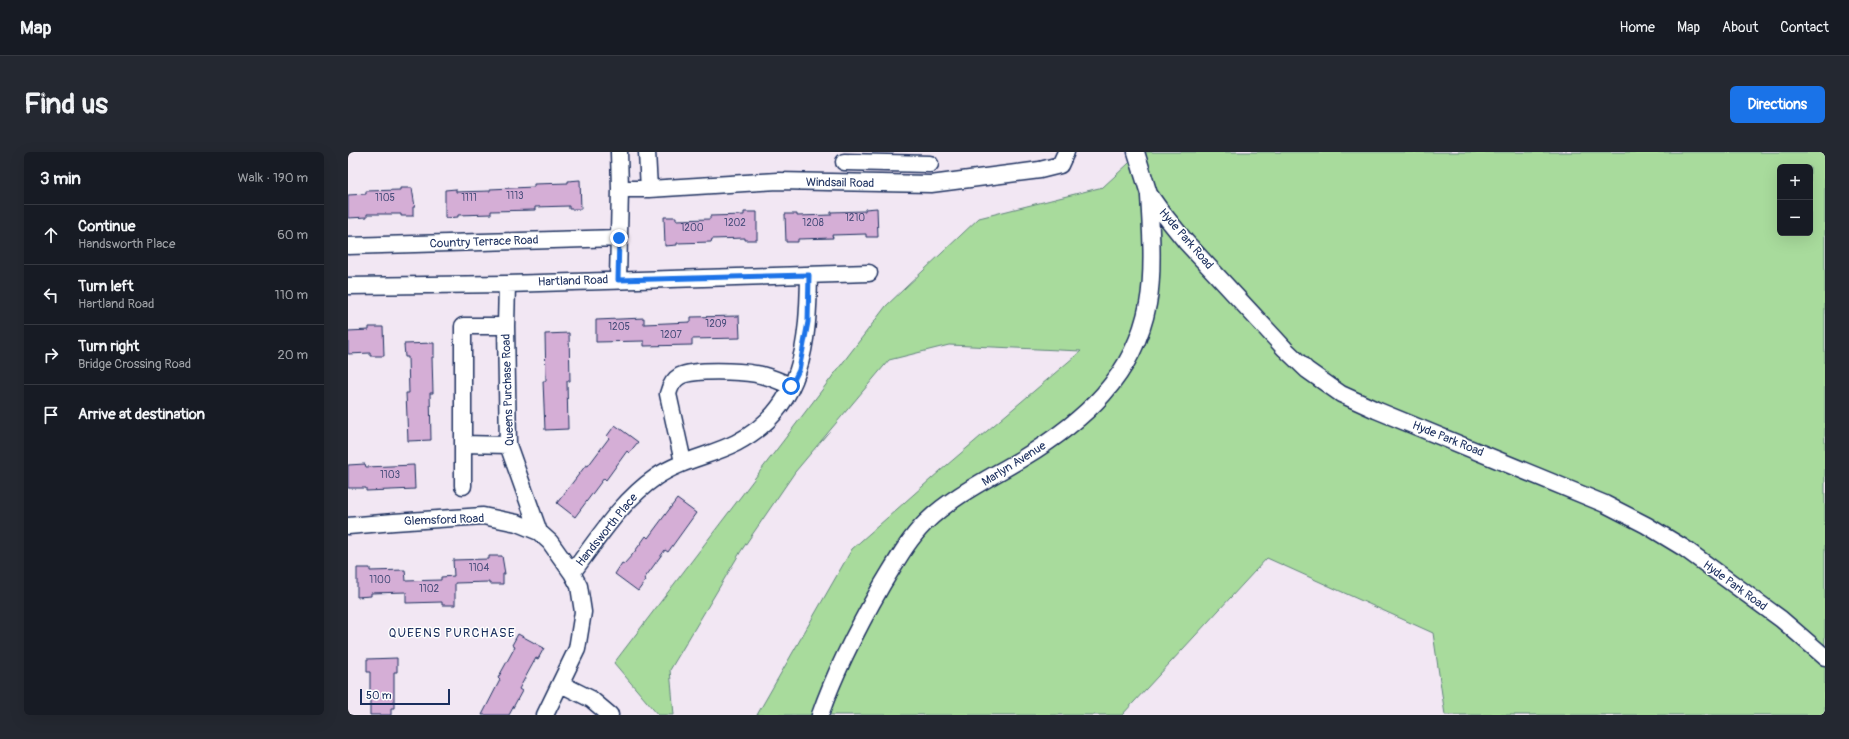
<!DOCTYPE html>
<meta charset="utf-8">
<style>
:root{--surface:#171b24;--page:#242831;--text:#f1f3f6;--muted:#9ea1a6;--line:#363941;--accent:#1a73e8}
body{margin:0;font-family:Pangolin,sans-serif;background:var(--page);color:var(--text)}
.controls{position:absolute;right:12px;top:12px;display:grid;overflow:hidden;border-radius:6px;box-shadow:0 4px 16px #0002}
.controls button{width:36px;height:36px;display:grid;place-items:center;padding:0;border:0;border-bottom:1px solid var(--line);background:var(--surface);color:var(--text);font:20px sans-serif}
.scale{position:absolute;left:12px;bottom:10px;width:90px;box-sizing:border-box;padding-left:4px;border:2px solid #1b2f5e;border-top:0;font-size:11px;line-height:14px;white-space:nowrap;color:#1b2f5e;-webkit-text-stroke:3px #fff;paint-order:stroke}
.stop{position:absolute;width:12px;height:12px;margin:-9px;border:3px solid #1a73e8;border-radius:50%;background:#fff}
.stop.end{background:#1a73e8;border-color:#fff;box-shadow:0 1px 4px #0008}
.list{margin:0;padding:0;list-style:none}
h2{display:flex;justify-content:space-between;align-items:center;height:52px;margin:0;padding:0 16px;font-size:17px}
h2 small{font-size:13px;font-weight:400;color:var(--muted)}
.list li{display:grid;grid-template-columns:26px 1fr auto;gap:12px;align-items:center;box-sizing:border-box;height:60px;padding:0 16px;border-top:1px solid var(--line)}
.list b{display:block;font-size:15px;white-space:nowrap}
.list p{margin:0;font-size:13px;white-space:nowrap;color:var(--muted)}
.list em{font-size:13px;font-style:normal;color:var(--muted)}
.icon{flex:none;width:22px;height:22px;fill:none;stroke:currentColor;stroke-width:2;stroke-linecap:round;stroke-linejoin:round}
.map{position:relative;flex:none;width:1477px;height:563px;overflow:hidden;border-radius:6px}
header{display:flex;align-items:center;gap:24px;box-sizing:border-box;height:56px;padding:0 20px;background:var(--surface);border-bottom:1px solid var(--line)}
header strong{font-size:19px}
nav{display:flex;gap:22px;margin-inline-start:auto;font-size:14px}
.intro{display:flex;align-items:center;justify-content:space-between;box-sizing:border-box;height:96px;padding:0 24px}
h1{margin:0;font-size:28px}
.button{padding:10px 18px;border-radius:6px;background:var(--accent);color:#fff;font-size:14px;font-weight:700}
main{display:flex;gap:24px;padding:0 24px}
aside{flex:1;background:var(--surface);border-radius:6px;box-shadow:0 4px 16px #0002}
.map>svg:first-child{display:block}
</style>
<header>
<strong>Map</strong>
<nav><a>Home</a><a>Map</a><a>About</a><a>Contact</a></nav>
</header>
<div class="intro"><h1>Find us</h1><a class="button">Directions</a></div>
<main>
<aside>
<h2>3 min<small>Walk · 190 m</small></h2>
<ul class="list">
<li><svg class="icon" aria-label="ahead" viewBox="0 0 24 24"><path d="M12 20V5M6 11l6-6 6 6"/></svg><div><b>Continue</b><p>Handsworth Place</p></div><em>60 m</em></li>
<li><svg class="icon" aria-label="left" viewBox="0 0 24 24"><path d="M17 20v-9H6M10 6l-5 5 5 5"/></svg><div><b>Turn left</b><p>Hartland Road</p></div><em>110 m</em></li>
<li><svg class="icon" aria-label="right" viewBox="0 0 24 24"><path d="M7 20v-9h11M14 6l5 5-5 5"/></svg><div><b>Turn right</b><p>Bridge Crossing Road</p></div><em>20 m</em></li>
<li><svg class="icon" aria-label="arrive" viewBox="0 0 24 24"><path d="M6 21V4h12l-3 4 3 4H6"/></svg><div><b>Arrive at destination</b></div></li>
</ul>
</aside>
<div class="map">
<svg width="1477" height="563" viewBox="0 0 1477 563">
<rect width="100%" height="100%" fill="#f2e7f3"/>
<filter id="ink" filterUnits="userSpaceOnUse"><feTurbulence type="fractalNoise" baseFrequency=".025" numOctaves="2"/><feDisplacementMap in="SourceGraphic" scale="8" xChannelSelector="R" yChannelSelector="G"/><feConvolveMatrix kernelMatrix="1 2 1 2 8 2 1 2 1" color-interpolation-filters="sRGB"/></filter>
<g filter="url(#ink)">
<path fill="#a8db9c" stroke="#62857d" fill-rule="evenodd" d="M793 0H1477V563H1097L1085 481 919 406 774 563H409L504 397 592 319 733 199 601 193 541 208 447 320 393 399 322 518 326 563H310L266 511 538 154 631 66 755 35ZM1432 15H1462V81H1432Z"/>
<path fill="#d5aed6" stroke="#1b2f5e" d="M232 28 233 57H221V54L187 55V58L143 59V62L110 63V65L97 66V38L108 37V40L142 39V37L186 35V32L220 31V29Z
M52 36H64L67 55H65V64H53V62H19V65L0 66V43L18 42V39L52 38Z
M529 56 530 85H518V82L484 83 485 86 450 87V90H438L437 62H449V64L483 63V60L517 59V57Z
M396 60H409V88H397V86L364 87 363 90 329 91V93L317 94 316 65H328V68L362 67V64L396 63Z
M391 164 392 186 344 187V193L296 194V189L248 190V168L296 166V172L343 170V165Z
M21 175H35L36 204H22V201L0 202V179L21 178Z
M221 181 222 229H219L220 277 197 278 195 229H198L197 182Z
M86 191V205H84L85 241H82L83 288 60 289 58 241H61L60 205H57L56 192Z
M267 273 290 290 281 301 279 299 258 328 256 326 227 365 209 351 238 313 240 314 261 286 259 284Z
M17 312 18 315 66 313 67 337 18 339V336H0V313Z
M329 347 348 361 320 400 317 398 296 427 298 428 290 439 267 422 274 411 276 412 285 402 298 384 300 386Z
M141 404H154L157 422H155V432H141V430L107 431V453H94V450L58 451V440L23 441V444L9 445V416H22V419L57 418 58 429 93 428V425L106 424 105 408 141 407Z
M170 482 196 496 190 507 188 506 171 537 174 539 161 563H134L152 528 150 526 167 495 164 493Z
M49 506V520H46V556H43V563H22V520H19V507Z"/>
<g fill="none" stroke-linecap="round" stroke-linejoin="round">
<g stroke="#1b2f5e" stroke-width="19">
<path id="minor" d="M299 0 301 37
M788 0 801 42 813 59 838 90 937 197 959 218 993 242 1028 258 1257 352 1298 373 1336 396 1433 467 1477 505
M496 10 582 12
M272 37H301L430 29 583 32 692 18 712 13 718 0
M0 94 271 86
M270 128 272 37 271 0
M159 132 158 174 160 293 191 380 202 390 224 421 231 434 235 460 229 497 197 563
M0 134 159 132 521 121
M115 292 160 293
M335 310 320 242C322 234 325 228 332 224 346 217 392 219 408 222 421 224 431 229 443 234
M115 334V174H158
M0 374 46 370 135 364 169 371 191 380
M224 421C249 388 273 349 308 325 333 308 362 304 388 291 456 256 460 190 461 123
M213 532 243 547 262 563
M472 563C488 517 510 475 534 433 547 412 559 389 577 371 604 344 642 326 675 306 736 269 786 225 800 152 806 121 803 75 801 44"/>
</g>
<use href="#minor" stroke="#fff" stroke-width="16"/>
</g>
</g>
<g fill="none" stroke-linecap="round" stroke-linejoin="round" filter="url(#ink)">
<path stroke="#1a73e8" stroke-width="5" d="M271 86 270 128 461 123 460 170 451 218 443 234"/>
</g>
<g text-anchor="middle" dominant-baseline="central" stroke-width="3" stroke-linejoin="round" paint-order="stroke">
<g font-size="10" fill="#4a4f7c">
<text x="167" y="44">1113</text>
<text x="37" y="46">1105</text>
<text x="121" y="46">1111</text>
<text x="507" y="66">1210</text>
<text x="387" y="71">1202</text>
<text x="465" y="71">1208</text>
<text x="344" y="76">1200</text>
<text x="368" y="172">1209</text>
<text x="271" y="175">1205</text>
<text x="323" y="183">1207</text>
<text x="42" y="323">1103</text>
<text x="131" y="416">1104</text>
<text x="32" y="428">1100</text>
<text x="81" y="437">1102</text>
</g>
<g font-size="12" fill="#1b2f5e" stroke="#fff">
<text transform="translate(492 31) rotate(1)">Windsail Road</text>
<text transform="translate(838 87) rotate(49)">Hyde Park Road</text>
<text transform="translate(136 90) rotate(-2)">Country Terrace Road</text>
<text transform="translate(225 129) rotate(-2)">Hartland Road</text>
<text transform="translate(160 238) rotate(-92)">Queens Purchase Road</text>
<text transform="translate(1100 287) rotate(22)">Hyde Park Road</text>
<text transform="translate(666 312) rotate(-32)">Marlyn Avenue</text>
<text transform="translate(96 368) rotate(-2)">Glemsford Road</text>
<text transform="translate(259 378) rotate(-51)">Handsworth Place</text>
<text transform="translate(1387 434) rotate(36)">Hyde Park Road</text>
</g>
<g font-size="13" letter-spacing="1" fill="#1b2f5e" stroke="#fff">
<text x="104" y="481">QUEENS PURCHASE</text>
</g>
</g>
</svg>
<div class="controls">
<button>+</button>
<button>−</button>
</div>
<div class="scale">50 m</div>
<div class="stop" style="left:443px;top:234px"></div>
<div class="stop end" style="left:271px;top:86px"></div>
</div>
</main>
